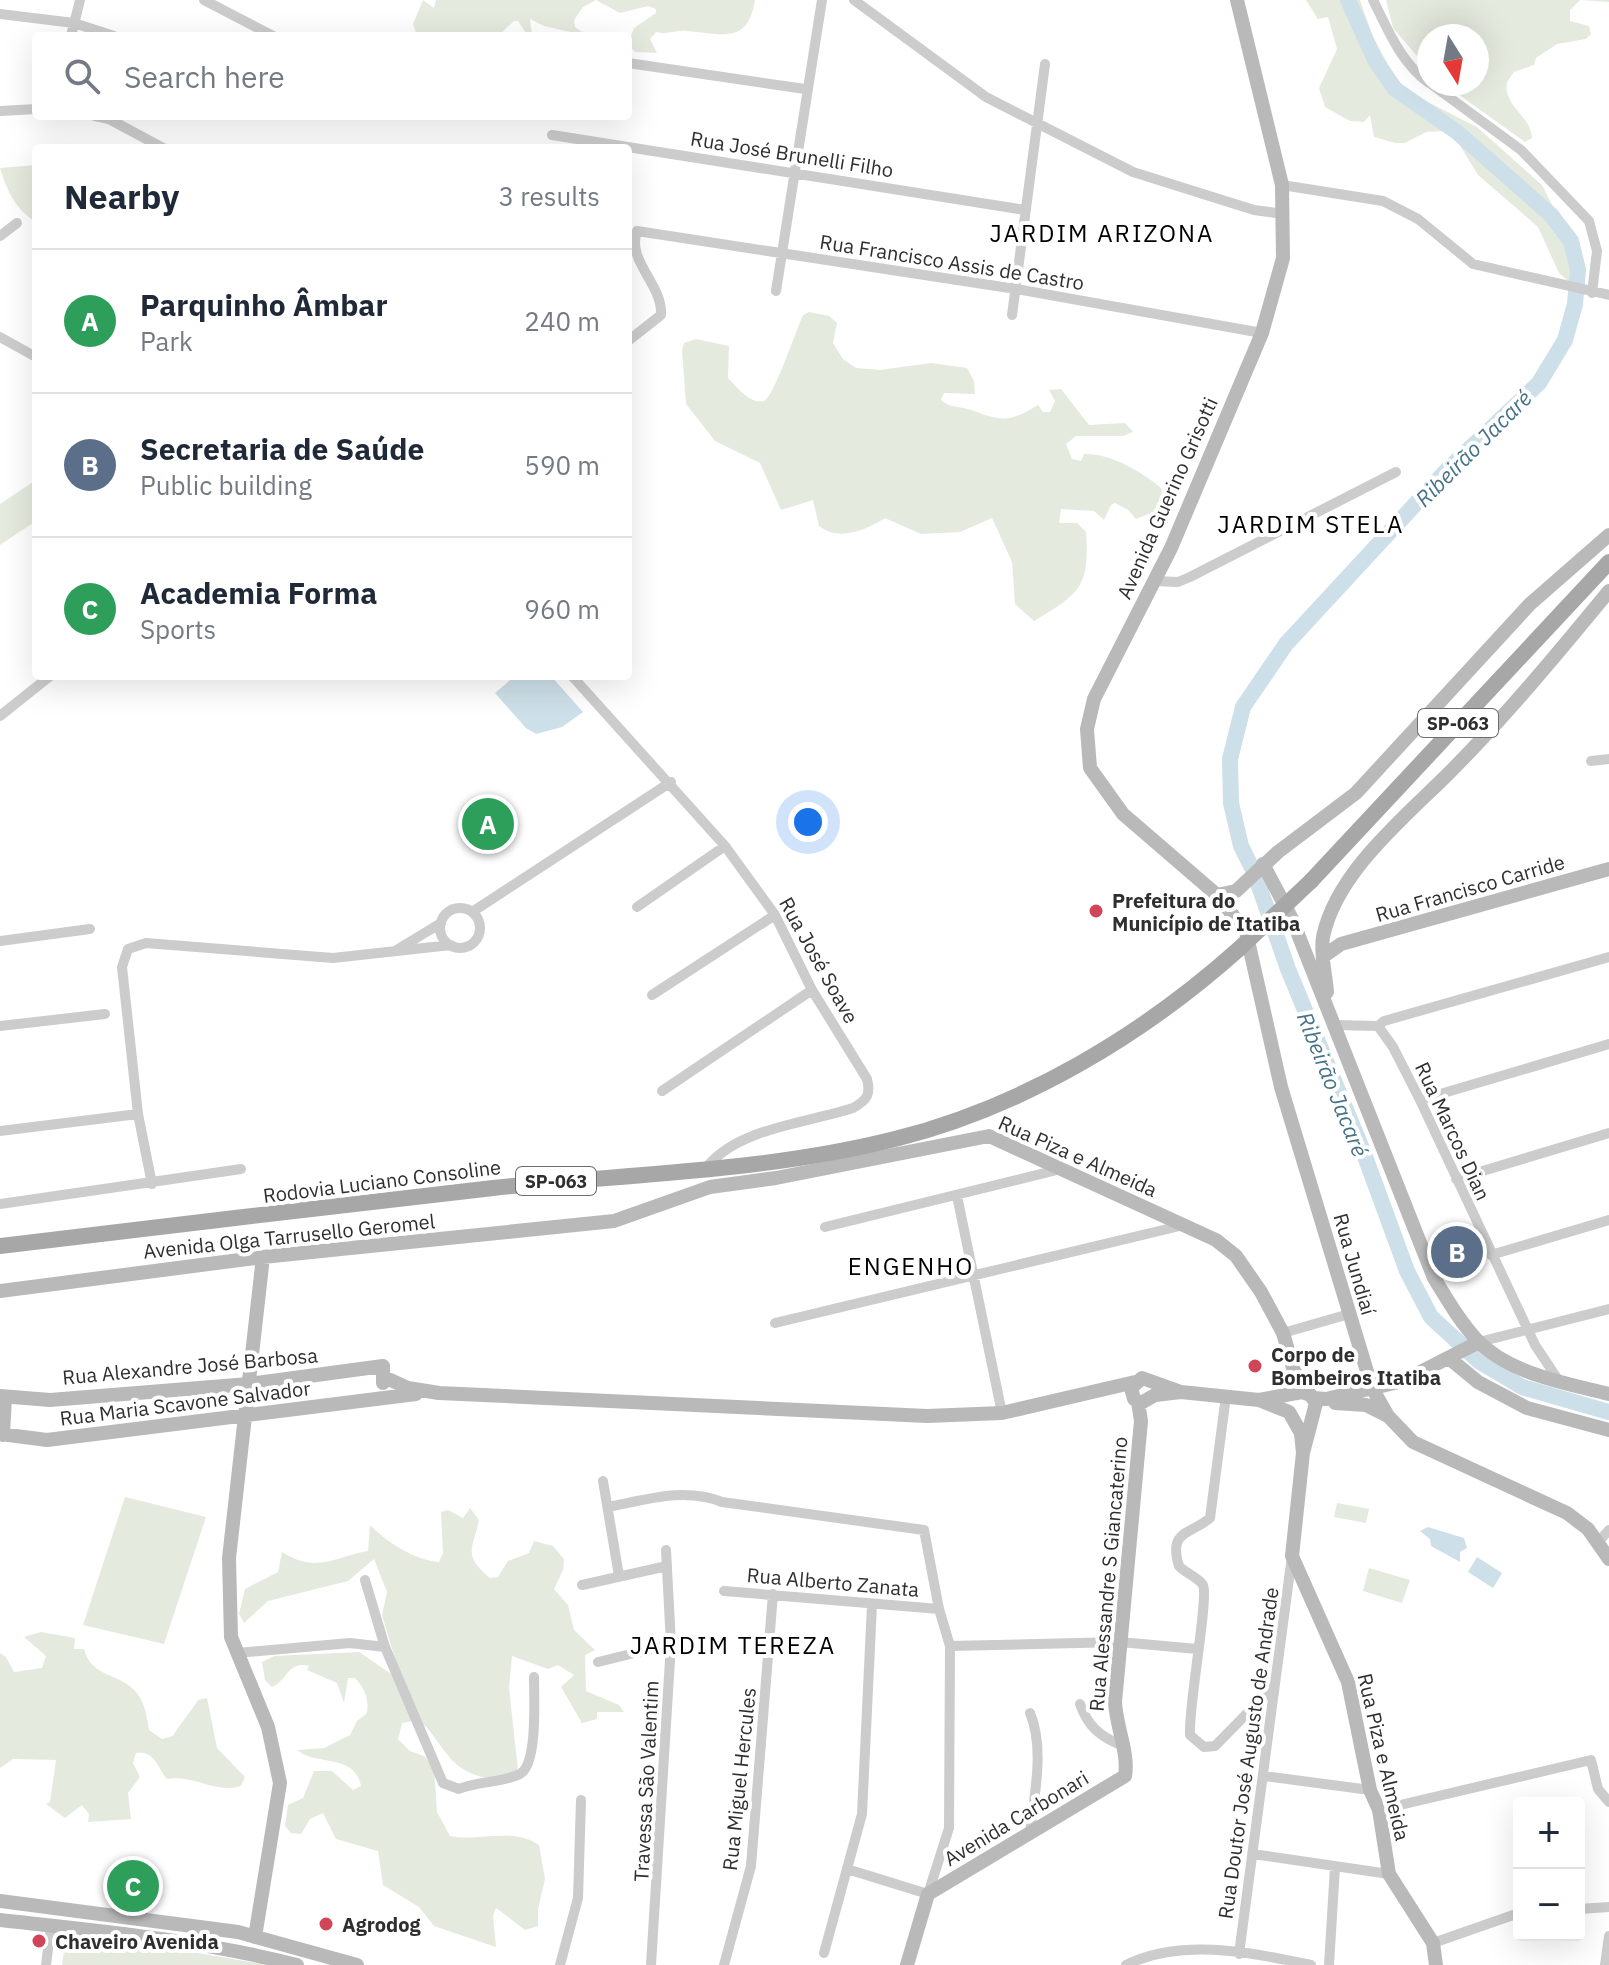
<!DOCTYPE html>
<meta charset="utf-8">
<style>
:root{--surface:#fff;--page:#f6f6f7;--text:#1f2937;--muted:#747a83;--line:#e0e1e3;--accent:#d14558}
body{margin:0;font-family:"IBM Plex Sans",sans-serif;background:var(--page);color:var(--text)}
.controls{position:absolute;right:24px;bottom:24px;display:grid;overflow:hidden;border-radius:8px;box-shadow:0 8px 32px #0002}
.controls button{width:72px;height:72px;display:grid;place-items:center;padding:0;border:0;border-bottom:2px solid var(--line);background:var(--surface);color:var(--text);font:40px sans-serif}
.compass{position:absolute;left:1417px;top:24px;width:72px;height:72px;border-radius:50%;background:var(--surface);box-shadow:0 8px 32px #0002;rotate:169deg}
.you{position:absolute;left:808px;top:822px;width:28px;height:28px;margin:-20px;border:6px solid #fff;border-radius:50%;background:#1a73e8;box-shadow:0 0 0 12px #1a73e833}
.badge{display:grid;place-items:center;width:52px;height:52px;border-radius:50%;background:var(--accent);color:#fff;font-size:26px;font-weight:700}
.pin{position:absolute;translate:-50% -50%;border:4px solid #fff;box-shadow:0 2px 8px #0006}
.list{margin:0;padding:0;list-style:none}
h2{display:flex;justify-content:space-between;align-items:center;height:104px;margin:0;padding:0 32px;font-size:34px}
h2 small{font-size:26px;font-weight:400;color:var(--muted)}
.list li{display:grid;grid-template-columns:52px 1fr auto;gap:24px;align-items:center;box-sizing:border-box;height:144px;padding:0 32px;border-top:2px solid var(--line)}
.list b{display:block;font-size:30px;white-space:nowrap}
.list p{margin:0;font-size:26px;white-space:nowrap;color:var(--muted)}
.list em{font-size:26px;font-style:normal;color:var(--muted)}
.icon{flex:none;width:44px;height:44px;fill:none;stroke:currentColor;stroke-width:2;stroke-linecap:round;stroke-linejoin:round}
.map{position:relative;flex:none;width:1609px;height:1965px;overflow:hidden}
.search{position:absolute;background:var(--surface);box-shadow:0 8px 32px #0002;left:32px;top:32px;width:600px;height:88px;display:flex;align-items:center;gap:20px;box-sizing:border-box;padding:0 28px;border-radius:8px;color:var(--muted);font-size:30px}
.panel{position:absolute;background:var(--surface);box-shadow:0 8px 32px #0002;left:32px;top:144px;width:600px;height:536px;border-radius:8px}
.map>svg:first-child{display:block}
</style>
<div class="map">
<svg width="1609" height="1965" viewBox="0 0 1609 1965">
<rect width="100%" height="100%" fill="#fff"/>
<path fill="#e5eade" d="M423 0 434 8 436 0H755C748 45 722 34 687 31 676 30 668 35 656 32L650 39 657 53 635 52 628 44 634 28 656 13V9L648 6 620 13 596 0 583 7 574 20 575 27 588 36 544 26 530 19 532 35 528 36 518 21H514L498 36H417L413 24Z
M1306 0H1360L1373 37 1395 77 1410 93 1477 127 1542 185 1573 246 1575 270 1570 283 1559 273 1538 227 1478 175 1454 136 1443 131 1426 132 1405 143H1395L1374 137 1370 115 1364 122 1350 121 1325 107 1319 88 1337 49 1328 17 1318 19Z
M1386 0H1609V2L1580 0 1570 10V21L1589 26 1591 34 1586 39 1557 44 1536 58 1534 65 1514 72 1507 82C1503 107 1531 115 1532 138L1525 142 1444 84H1477V36H1429V70L1393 28Z
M36 165V222C14 208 8 192 0 168Z
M809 312 829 316 837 323 833 343 843 359 856 368 880 370 931 363 967 368 974 381 975 394 944 393 941 400C949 408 960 406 971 410 1001 421 1009 423 1038 405L1043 412H1050L1055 401 1049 390 1061 389 1089 425 1125 423 1133 432 1123 436H1076L1066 444 1072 459 1081 461 1084 454C1111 453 1142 472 1161 488L1164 499 1156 511 1136 519 1128 510 1115 503 1111 505 1104 520 1094 511 1061 509 1059 523H1077L1086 532C1090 588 1079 594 1034 621L1015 604 1012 562 992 518 960 532 921 534 885 518C865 530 840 542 819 526L813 500 781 510 760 463 715 441 686 404 682 350 684 343 696 339 729 346 728 378C737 387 749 404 764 401 773 399 797 328 803 315Z
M36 480V521L0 545V504Z
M125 1497 206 1517 164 1644 83 1625Z
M1337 1503 1369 1509 1366 1523 1334 1517Z
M470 1508 479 1520C474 1548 461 1554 490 1578L498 1577 508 1561 529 1553 534 1541 553 1546 564 1559 563 1570 554 1589 568 1605 574 1630 595 1650 585 1655 586 1691 619 1705 624 1712H597V1719L582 1723 561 1687 574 1675 558 1665 548 1669 512 1656 509 1688 519 1779C490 1781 465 1778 446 1753 436 1741 431 1729 418 1720L402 1723 398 1739 410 1751 424 1756 434 1768 437 1812 450 1836C478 1842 513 1827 539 1845L545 1879 538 1909V1926L525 1930 496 1908 493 1916 496 1947 434 1926 419 1907 383 1885 378 1851 336 1839 323 1813 310 1819 301 1834 291 1833 285 1826 288 1805 303 1798 314 1771H332L353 1790 361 1786C355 1753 315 1766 297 1750L324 1748 350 1735 357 1721 367 1713C369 1699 365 1689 355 1678H348L344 1703 337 1683 307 1670 309 1666C288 1660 288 1680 272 1687L265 1680 262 1662 274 1656 359 1652 397 1678 399 1672 382 1615 387 1592 374 1559 348 1581 268 1601 244 1623 239 1614 245 1589 278 1572 282 1552C317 1574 333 1557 368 1551L370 1525C387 1542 414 1560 439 1562L443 1553 441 1512 448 1510 463 1518Z
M1369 1568 1410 1580 1402 1603 1363 1591Z
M41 1632 75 1638 74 1649H84C92 1679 120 1672 137 1693 145 1704 147 1717 149 1730L162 1739 173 1736C181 1722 190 1713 198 1700L207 1698 217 1748 245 1777 241 1786C215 1794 193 1774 167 1779 157 1767 155 1750 136 1753L133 1763 140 1777 128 1793 131 1819 88 1822 89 1814 82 1805 65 1818 46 1804 50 1802 56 1760 13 1759 0 1768V1653L6 1657 14 1672 42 1668 46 1656 24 1637Z
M66 1936 151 1945 267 1965H62Z"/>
<path fill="#cddfe8" d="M515 676H551L583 712 562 727 536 734 526 728 495 693Z
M1428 1527 1464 1538 1467 1548 1460 1552V1562L1431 1546 1430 1539 1420 1531Z
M1477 1557 1502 1573 1493 1588 1468 1572Z"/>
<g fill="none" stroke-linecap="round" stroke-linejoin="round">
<path stroke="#cddfe8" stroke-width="16" d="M1348 0 1375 60 1395 89 1457 132 1551 215 1571 241 1578 270 1575 304 1565 340 1539 383 1446 471 1286 644 1243 707 1230 759 1231 803 1241 846 1254 872 1288 969 1363 1151 1407 1271 1431 1317 1480 1362 1522 1387 1609 1412"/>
<path stroke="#ccc" stroke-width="10" d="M204 0 273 36
M854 0 986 97 1133 172 1254 210 1284 214
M1373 0C1388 30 1401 63 1429 83
M0 14 74 23 114 36
M71 36 80 0
M628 63 805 89
M1431 84 1521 150 1589 221 1597 251 1592 293
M0 111 36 109
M95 116 109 119 163 148
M552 135 1025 210
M1282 185 1383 201 1418 219 1473 264 1609 295
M0 236 17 223
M776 291 822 0
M1012 315 1045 64
M0 337 36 357
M628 341 661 315C663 284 626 261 637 231L1016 289 1262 333
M1154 581 1178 582 1190 577 1396 472
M572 676 725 846 775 915 812 990 867 1079C871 1095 867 1100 853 1108 807 1123 737 1128 706 1168
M0 716 50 676
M1591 761 1609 759
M637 907 725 846
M440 928a20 20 0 1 1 40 0a20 20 0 1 1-40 0Z
M472 912 671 782
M0 941 90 929
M395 951 441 923
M652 995 775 915
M1334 1025 1378 1026 1384 1021 1609 957
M0 1026 105 1014
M1378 1026 1393 1047 1420 1100 1535 1345 1559 1381
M662 1091 812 990
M1420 1100 1609 1044
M0 1131 138 1114
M1456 1179 1609 1133
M152 1184 138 1114 122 967 128 949 146 943 333 958 451 945
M957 1196 1002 1413
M0 1204 241 1169
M825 1227 1061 1169
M1491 1255 1609 1220
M775 1323 1184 1225
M1283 1333 1349 1314
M1479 1342 1609 1309
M1226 1396 1210 1518C1190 1535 1168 1530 1179 1566 1185 1573 1198 1577 1203 1585 1209 1597 1188 1708 1190 1735L1204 1747 1215 1746 1273 1687
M603 1481 619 1576
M608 1507C646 1500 684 1487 722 1502L924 1530 939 1609 950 1646 949 1828 928 1894 847 1869
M1599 1541 1609 1530
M365 1580 385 1647 443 1783 459 1789C478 1781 502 1783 520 1774 538 1764 534 1698 534 1677
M582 1585 667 1566
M724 1591 939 1609
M950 1646 1120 1642 1197 1649
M237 1653 350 1643 385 1647
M598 1662 671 1644
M1080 1704C1088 1726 1099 1736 1121 1745
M1264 1776 1370 1790
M1379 1810 1591 1760 1598 1789 1609 1802
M1030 1833C1034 1796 1045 1749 1030 1713
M1253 1854 1389 1874
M1579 1909 1609 1907
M1433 1943 1519 1913
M824 1953 862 1814 872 1605
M1239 1954 1292 1556
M46 1965 51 1925
M560 1965 578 1898 581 1800
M651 1965 671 1644 666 1550
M724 1965 751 1866 773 1594
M1126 1965C1182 1937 1252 1953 1311 1965
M1329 1965 1335 1867
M1605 1965 1609 1936"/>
<path stroke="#b9b9b9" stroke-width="14" d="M1237 0 1282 185 1283 258 1262 333 1171 548 1094 699 1087 729 1090 768 1123 814 1217 895 1246 932 1281 1087 1372 1388 1388 1416 1413 1442 1567 1513 1588 1529 1609 1559
M1263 864 1292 919 1434 1278C1447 1299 1460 1322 1477 1340 1509 1374 1566 1383 1609 1394
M1217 895 1236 891 1278 852 1356 793 1530 604 1609 535
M1324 956 1341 944 1609 869
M1327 992C1326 976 1320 954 1323 937 1336 873 1404 818 1448 774 1505 717 1558 653 1609 591
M0 1291 263 1257 614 1221 710 1187 776 1178 989 1136 1216 1240 1236 1256 1261 1292 1283 1333 1294 1371 1316 1403 1303 1453
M1450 1359 1478 1382 1527 1408 1609 1430
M384 1377 408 1388 439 1393 927 1416 1002 1413 1135 1382
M1181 1392 1155 1395 1141 1403 1134 1399 1131 1388 1142 1378 1181 1392 1259 1400 1302 1392 1310 1395
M0 1396 50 1400 249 1384 383 1366V1383
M1314 1398 1326 1399 1403 1381 1479 1342
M1259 1400 1289 1412 1301 1433 1303 1453 1292 1556 1348 1682 1370 1790 1379 1810 1389 1874 1433 1943 1436 1965
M1335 1403 1366 1405 1388 1416
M0 1434 47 1440 416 1394
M3 1435 5 1397
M0 1901 238 1932 357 1965
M0 1920C100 1931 199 1940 297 1965
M255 1937 280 1783 268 1727 231 1637 229 1558 263 1257
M907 1965 928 1894 1125 1776C1129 1753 1116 1726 1115 1702L1141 1421 1138 1402"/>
<path stroke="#a7a7a7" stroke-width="16" d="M1311 881 1609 562
M0 1246C164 1227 329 1206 493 1188 626 1174 764 1172 895 1139 1023 1107 1143 1035 1240 948"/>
<path stroke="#a7a7a7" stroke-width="16" d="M1240 948 1311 881"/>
</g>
<g fill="#d14558" stroke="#fff" stroke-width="3">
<circle cx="1096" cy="911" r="8"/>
<circle cx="1255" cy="1366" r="8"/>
<circle cx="326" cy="1924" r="8"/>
<circle cx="39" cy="1941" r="8"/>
</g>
<g text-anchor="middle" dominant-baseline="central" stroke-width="8" stroke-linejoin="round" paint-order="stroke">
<g fill="#fff" stroke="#6d6d6d" stroke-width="2">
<rect x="1418" y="709" width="80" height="28" rx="6"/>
<rect x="516" y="1167" width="80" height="28" rx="6"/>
</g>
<g font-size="18" font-weight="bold" fill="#2f2f2f">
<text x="1458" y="723">SP-063</text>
<text x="556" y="1181">SP-063</text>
</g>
<g font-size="20" fill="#2f2f2f" stroke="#fff">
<text transform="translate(792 154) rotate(9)">Rua José Brunelli Filho</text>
<text transform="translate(952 262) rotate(9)">Rua Francisco Assis de Castro</text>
<text transform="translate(1167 498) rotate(-66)">Avenida Guerino Grisotti</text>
<text transform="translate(1470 888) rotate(-16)">Rua Francisco Carride</text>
<text transform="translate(819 960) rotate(61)">Rua José Soave</text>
<text transform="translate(1453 1131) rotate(65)">Rua Marcos Dian</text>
<text transform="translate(1078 1156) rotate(24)">Rua Piza e Almeida</text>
<text transform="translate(382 1181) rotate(-7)">Rodovia Luciano Consoline</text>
<text transform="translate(289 1236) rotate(-6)">Avenida Olga Tarrusello Geromel</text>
<text transform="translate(1355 1264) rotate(74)">Rua Jundiaí</text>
<text transform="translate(190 1366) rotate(-5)">Rua Alexandre José Barbosa</text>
<text transform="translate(185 1403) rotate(-7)">Rua Maria Scavone Salvador</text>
<text transform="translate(1108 1574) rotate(-85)">Rua Alessandre S Giancaterino</text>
<text transform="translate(833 1582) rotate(5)">Rua Alberto Zanata</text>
<text transform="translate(1248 1753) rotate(-82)">Rua Doutor José Augusto de Andrade</text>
<text transform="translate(1384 1757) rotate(77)">Rua Piza e Almeida</text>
<text transform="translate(739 1779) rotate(-84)">Rua Miguel Hercules</text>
<text transform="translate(646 1781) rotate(-87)">Travessa São Valentim</text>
<text transform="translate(1016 1818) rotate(-31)">Avenida Carbonari</text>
</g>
<g font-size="20" font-weight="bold" fill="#2f2f2f" stroke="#fff" text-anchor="start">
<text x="1112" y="900">Prefeitura do<tspan x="1112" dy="23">Município de Itatiba</tspan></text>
<text x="1271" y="1354">Corpo de<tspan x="1271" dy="23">Bombeiros Itatiba</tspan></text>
<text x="342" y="1924">Agrodog</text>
<text x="55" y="1941">Chaveiro Avenida</text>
</g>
<g font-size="22" font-style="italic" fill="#467288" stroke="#fff">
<text transform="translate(1473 448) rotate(-45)">Ribeirão Jacaré</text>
<text transform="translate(1333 1084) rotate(68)">Ribeirão Jacaré</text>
</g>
<g font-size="24" letter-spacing="2" fill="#000" stroke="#fff">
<text x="1102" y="233">JARDIM ARIZONA</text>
<text x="1311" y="524">JARDIM STELA</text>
<text x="911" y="1266">ENGENHO</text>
<text x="733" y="1645">JARDIM TEREZA</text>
</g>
</g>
</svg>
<div class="controls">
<button>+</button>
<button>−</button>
</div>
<svg class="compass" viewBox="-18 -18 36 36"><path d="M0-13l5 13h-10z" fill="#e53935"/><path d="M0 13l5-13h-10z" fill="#747a83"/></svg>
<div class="you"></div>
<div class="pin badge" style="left:488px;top:824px;background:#2e9e5b">A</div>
<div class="pin badge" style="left:1457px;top:1252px;background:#5c6f8a">B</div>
<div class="pin badge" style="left:133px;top:1886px;background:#2e9e5b">C</div>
<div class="search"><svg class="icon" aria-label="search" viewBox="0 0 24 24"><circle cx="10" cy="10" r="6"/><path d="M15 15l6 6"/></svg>Search here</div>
<section class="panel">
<h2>Nearby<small>3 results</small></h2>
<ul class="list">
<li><span class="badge" style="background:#2e9e5b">A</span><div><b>Parquinho Âmbar</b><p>Park</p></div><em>240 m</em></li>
<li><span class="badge" style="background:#5c6f8a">B</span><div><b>Secretaria de Saúde</b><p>Public building</p></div><em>590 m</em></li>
<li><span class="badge" style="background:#2e9e5b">C</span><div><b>Academia Forma</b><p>Sports</p></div><em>960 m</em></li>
</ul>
</section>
</div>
